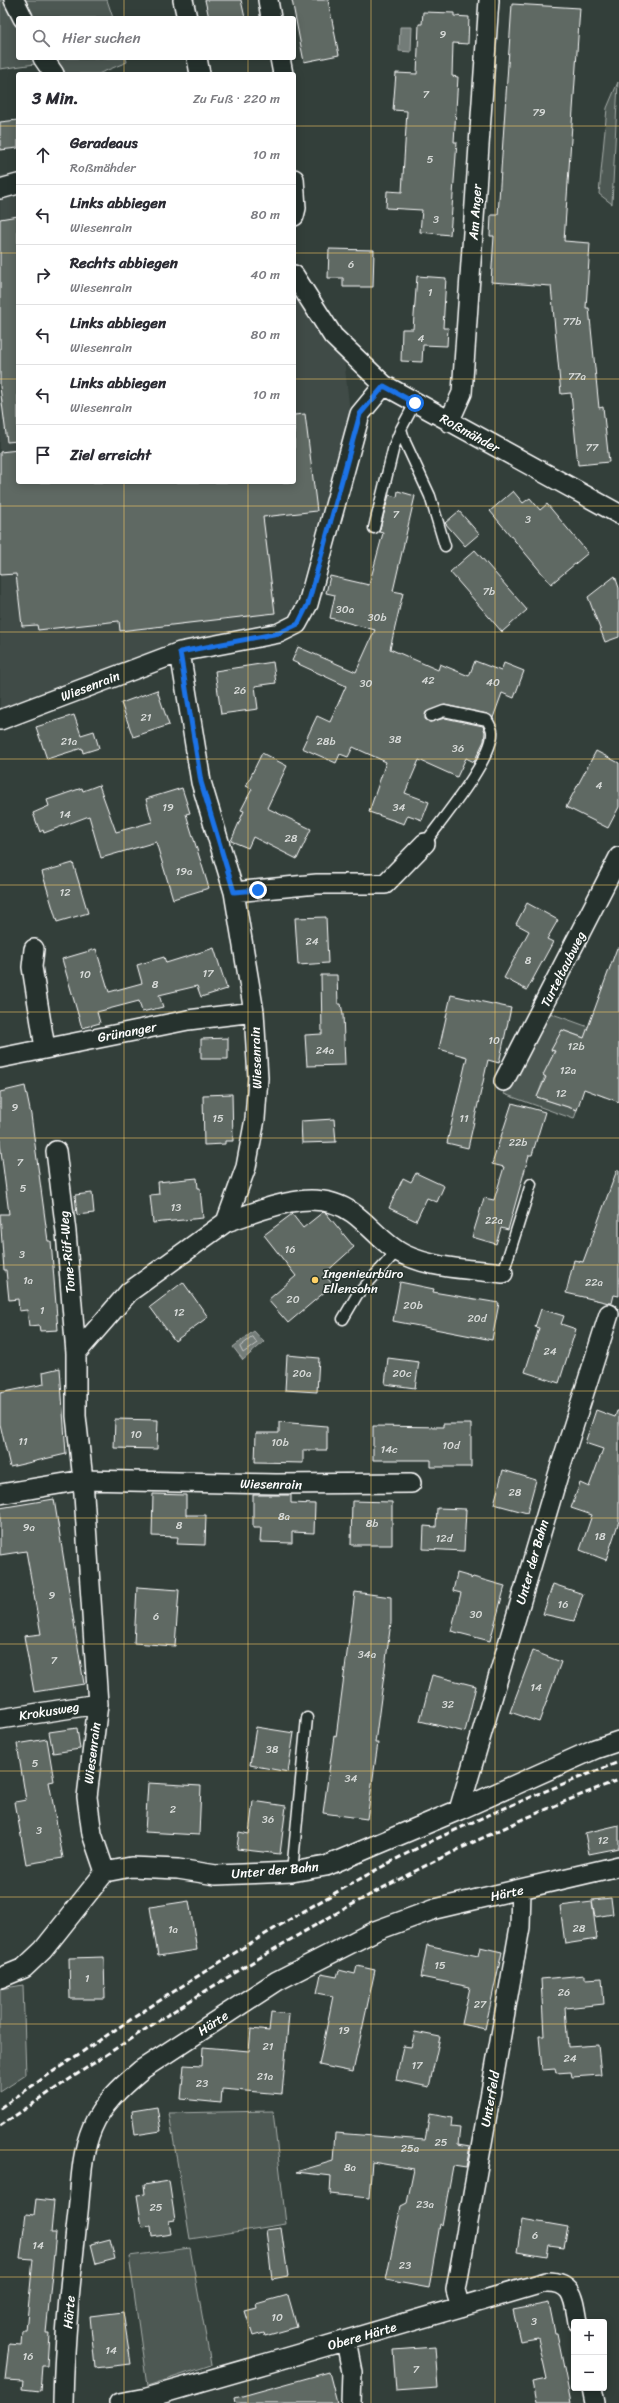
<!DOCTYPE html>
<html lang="de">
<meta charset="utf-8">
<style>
:root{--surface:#fff;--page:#f2f2f3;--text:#2b2b33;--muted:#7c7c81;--line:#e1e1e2}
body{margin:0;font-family:Sriracha,sans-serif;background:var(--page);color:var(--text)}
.controls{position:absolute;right:12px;bottom:12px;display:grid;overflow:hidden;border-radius:4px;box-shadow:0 2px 10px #0003}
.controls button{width:36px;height:36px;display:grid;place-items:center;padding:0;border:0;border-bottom:1px solid var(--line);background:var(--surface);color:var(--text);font:20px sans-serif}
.stop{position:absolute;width:12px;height:12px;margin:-9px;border:3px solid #1a73e8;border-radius:50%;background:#fff}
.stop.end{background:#1a73e8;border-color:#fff;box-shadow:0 1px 4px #0008}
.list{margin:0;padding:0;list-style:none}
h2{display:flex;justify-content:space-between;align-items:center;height:52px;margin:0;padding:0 16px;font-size:17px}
h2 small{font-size:13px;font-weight:400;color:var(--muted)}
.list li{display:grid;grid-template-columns:26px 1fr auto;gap:12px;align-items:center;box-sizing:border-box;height:60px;padding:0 16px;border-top:1px solid var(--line)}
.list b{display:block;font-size:15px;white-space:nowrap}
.list p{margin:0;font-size:13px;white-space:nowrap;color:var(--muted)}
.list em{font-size:13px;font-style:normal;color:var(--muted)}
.icon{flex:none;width:22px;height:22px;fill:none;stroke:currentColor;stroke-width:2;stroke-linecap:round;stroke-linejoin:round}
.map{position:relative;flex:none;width:619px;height:2403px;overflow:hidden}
.search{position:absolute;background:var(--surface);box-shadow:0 2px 10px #0003;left:16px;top:16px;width:280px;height:44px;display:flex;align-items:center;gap:10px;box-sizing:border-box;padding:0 14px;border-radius:4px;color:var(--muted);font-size:15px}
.panel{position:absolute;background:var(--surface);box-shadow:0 2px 10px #0003;left:16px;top:72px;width:280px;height:412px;border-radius:4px}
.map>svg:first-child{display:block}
</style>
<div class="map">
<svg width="619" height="2403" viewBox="0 0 619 2403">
<rect width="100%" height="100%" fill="#333f3a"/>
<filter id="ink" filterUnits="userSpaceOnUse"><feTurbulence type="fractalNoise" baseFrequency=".025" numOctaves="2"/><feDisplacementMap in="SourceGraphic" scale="8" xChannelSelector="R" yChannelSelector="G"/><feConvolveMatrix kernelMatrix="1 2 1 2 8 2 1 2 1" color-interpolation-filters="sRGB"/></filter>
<g filter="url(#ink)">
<path fill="#404c47" d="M0 175H18V482H294V289L344 359 350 413 291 618 179 643 0 709Z"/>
<path fill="#4d5853" stroke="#a6aca9" d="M0 0H107L113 18H18V58H126L127 62 98 74H63L56 61 0 69Z
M618 82 612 204 599 194 607 108Z
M547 1012 619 1038V1058L605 1097 593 1092 599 1043 562 1030 537 1097 577 1110 574 1119 504 1094Z
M23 1985 26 2075 0 2092V1989Z
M273 2111 286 2224 190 2239 169 2113Z
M190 2248 211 2365 147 2386 129 2256Z"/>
<path fill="#737b78" stroke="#abb0ae" d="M400 27H412L411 52 399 51Z
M254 1331 264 1342 243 1360 233 1347Z"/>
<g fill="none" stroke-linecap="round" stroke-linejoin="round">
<path stroke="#c7cac9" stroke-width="1" d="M253 1337 257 1343 243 1353 240 1347Z"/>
</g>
<path fill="#5f6964" stroke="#fff" d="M205 0H241L245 18H209Z
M292 0H328L339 55 304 62Z
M512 4 580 8 564 241 590 243 586 308H589L599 408 603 407 609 462 578 465 571 393 561 394 551 286 491 282 494 236H490L491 215H498Z
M423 12 454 13V16L469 17 468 44 453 43 452 76 458 77 454 142H457L450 235 420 232 422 210 386 208 387 191 402 192 407 111 393 110 396 73 417 74 419 24H422Z
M18 120V148L0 150V122Z
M18 216V441L7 442 0 387V219Z
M329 249 374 250 373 287H343V278H328Z
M417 276 446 278 443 328H448L447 346 423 345 422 362 401 361 402 329H413Z
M305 414 317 511 263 517 275 613 120 631 119 621 38 630 37 625 22 626 16 574 0 575V452L18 450V482H294V415Z
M398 491 415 496 393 591 403 593 390 649 438 670 440 664 469 676 475 661 501 671 504 663 524 671 514 698 502 693 493 718 488 714 445 705 426 712 425 719 430 722 445 718 483 726 485 732 484 741 474 762 466 758 457 777 419 760 405 793 429 802 422 820 408 815 404 824 369 812 386 762 353 747 348 757 340 754 336 763 302 748 317 716 330 722 346 686 292 661 298 647 356 672 375 630 330 618 335 595 326 593 330 576 369 585 383 533 379 532 389 495 397 497Z
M513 491 523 503 530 498 540 510 547 504 588 553 551 584 490 511Z
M459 511 479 534 465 546 445 523Z
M475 550 527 610 502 632 450 572Z
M615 576 619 588V637L605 642 588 597Z
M273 662 276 683 255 686 258 709 221 714 215 671Z
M157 690 169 725 133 737 121 703Z
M74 715 81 735 94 731 99 748 83 753 82 748 47 759 36 727Z
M596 751 619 763V807L608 828 566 807Z
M262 753 287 766 267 808 311 829 297 859 253 837 248 848 231 841 244 811 241 810 252 789 246 786Z
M99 785 116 832 152 822 146 799 182 788 190 813 186 814 209 888 173 899 156 842 101 858 89 816 44 833 43 830 40 832 33 813 49 806 47 800 82 788 83 791Z
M73 863 88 913 57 922 42 872Z
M527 903 558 920 547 939 553 942 527 990 504 978 529 931 516 924Z
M326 917 328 963 298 965 295 918Z
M214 948 227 989 201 997 197 986 159 995 163 1007 142 1012 139 1001 97 1012 100 1023 82 1028 62 959 96 949 109 992 142 983 137 965 164 957 166 963Z
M617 948H619V1102L584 1089 577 1110 537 1097 546 1077 543 1075 555 1051 551 1050 562 1030 584 1038Z
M321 975H337L338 1004H341L343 1014 345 1065 307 1066 305 1035 322 1034Z
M451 995 511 1008 499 1063 488 1060 468 1148 447 1143 467 1057 439 1049Z
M228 1038V1059H201V1039Z
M25 1086 31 1115 48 1241H51L58 1330 40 1331 39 1325 29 1326 27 1310 19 1311 18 1299 9 1300 6 1270H4L0 1214H9L0 1143V1092Z
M232 1094 233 1141H225V1144L204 1145 203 1095Z
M512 1103 545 1112 532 1155H529L508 1230 501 1228 496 1244 472 1237 484 1198 494 1200 504 1167 492 1164Z
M334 1119 336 1142 302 1143 301 1121Z
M617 1170H619V1296L614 1295 612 1303H609L566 1293 574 1260 583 1262Z
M416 1173 444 1186 437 1202 427 1198 416 1221 389 1208 403 1178 411 1182Z
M197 1178 198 1188H200L203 1218 153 1223 150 1195 159 1194 158 1182Z
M92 1193 94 1213 77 1215 75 1195Z
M323 1212 326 1213 354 1247 324 1274 333 1285 288 1323 268 1300 296 1276 264 1235 292 1214 303 1228Z
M183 1282 208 1317 175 1341 150 1307Z
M400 1282 434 1289 433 1292 499 1303 492 1340 393 1321Z
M541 1309 564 1316 561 1324 576 1329 559 1383 525 1372 539 1328 535 1327Z
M287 1355 319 1358 317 1392 285 1390Z
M388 1358 419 1362 415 1388 385 1384Z
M60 1368 66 1454 10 1467 0 1424V1393L44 1384 43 1372Z
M596 1410 615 1417 617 1411H619V1521L606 1560 580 1550 592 1515 571 1508 580 1483 589 1487 603 1449 585 1443Z
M115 1419 158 1420 157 1449 114 1448Z
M279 1422 327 1426V1450H303V1463L255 1462 256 1433H279Z
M443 1424H471V1467H431V1460H373V1426L443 1427Z
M503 1470 536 1480 527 1513 494 1504Z
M153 1494 186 1495V1515H206L205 1545 177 1544 178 1537 152 1536Z
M253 1495H291V1503L315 1504 314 1533 292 1532V1543L260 1542 261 1528H253Z
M54 1499 84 1684 34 1692 24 1636 41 1634 26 1551 0 1555V1508Z
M352 1501 392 1502V1545H351Z
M437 1508 466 1509 464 1551 423 1549 424 1526 436 1527Z
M457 1573 471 1577V1579L473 1577 505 1586 490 1641 451 1631 461 1593 453 1591Z
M553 1584 583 1594 574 1621 543 1614Z
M137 1587 179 1590 175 1646 134 1643Z
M355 1592 391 1597V1622L375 1743H378L367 1819 323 1813 334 1736 336 1737Z
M533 1651 561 1662 539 1722 510 1712Z
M432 1675 476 1686 465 1732 420 1721Z
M256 1727 294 1733 288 1772 250 1765Z
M77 1728 80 1749 53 1753 49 1732Z
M47 1739 54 1781 49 1782 63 1858 26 1864 15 1802 26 1800 17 1744Z
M148 1783 201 1786 199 1835 145 1832Z
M253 1801 286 1806 280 1854 237 1849 239 1832 249 1834Z
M619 1825V1848L589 1854 585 1833Z
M611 1898 613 1914 595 1917 592 1900Z
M189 1901 197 1950 158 1956 150 1907Z
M592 1902 597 1939 565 1944 560 1906Z
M427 1945 478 1956 480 1947 502 1952 485 2029 462 2024 470 1987 421 1977Z
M104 1957 105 1999H70L69 1958Z
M357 1966 375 1970 353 2072 319 2065 333 1996 317 1993 321 1974 337 1977 339 1970 355 1974Z
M585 1975V1979L602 1978 604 2004 565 2008 568 2047 598 2045 601 2075 572 2077 571 2072 556 2073 555 2069 542 2070 539 2036H544L541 1979Z
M271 2012 289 2014 282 2094 222 2089 221 2103 181 2099 184 2065 202 2066 203 2047 249 2051 251 2029 269 2031Z
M415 2032 440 2037 429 2087 396 2080 403 2046 411 2047Z
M157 2107 161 2131 135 2135 132 2111Z
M430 2114 452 2118 451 2127 460 2128 458 2144 470 2146 466 2168 453 2166 442 2225 440 2224 429 2288 386 2280 401 2206 407 2203 414 2169 372 2162 369 2198 330 2194 331 2176 296 2172 333 2161 335 2133 425 2140Z
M169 2181 175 2220 169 2221 171 2234 152 2237 151 2226 142 2227 137 2195 145 2194 144 2185Z
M36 2199 54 2201 51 2233H56L46 2333H49L47 2366H42L40 2391 22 2389 23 2381 5 2380 9 2344 21 2345 22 2331H26L33 2259 20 2258 26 2214 34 2215Z
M522 2219 568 2227 564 2247 549 2245 547 2257 517 2252Z
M281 2228 288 2276 272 2279 266 2230Z
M110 2239 115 2259 96 2264 91 2244Z
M288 2295 297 2327 265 2336 264 2333 253 2336 245 2311 257 2308 256 2304Z
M549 2303 555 2333H557L571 2403H536L532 2382 547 2379 538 2338 520 2341 513 2310Z
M123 2312 131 2364 95 2368 90 2316Z
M435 2347 438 2388 396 2391 393 2350Z
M329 2372 337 2403H236L235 2398Z"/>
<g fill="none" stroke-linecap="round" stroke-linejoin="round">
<g stroke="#fff" stroke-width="13">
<path id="service" d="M415 403 401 429 405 442 430 496 445 546
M374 528 394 446 401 429
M425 843C441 821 494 757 492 732 492 728 489 724 487 720L444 711 431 716
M503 1273 531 1184
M343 1319 357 1295 397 1251
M292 1872 307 1718"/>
</g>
<g stroke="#fff" stroke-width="22">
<path id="minor" d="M14 0 23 18
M183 0 187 18
M268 0 271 18
M43 58 54 74
M197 58 200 74
M280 58 283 74
M294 179 296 208 294 216
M0 189 18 184
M294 275 333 336 384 385 619 514
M449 422 462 393 489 0
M0 720 180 652 279 633 297 624 308 604 360 414 384 385
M234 892 317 884H385L425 843
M34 949 32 967 45 1048
M0 1058 188 1020 254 1012
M504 1081 619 857
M56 1151 66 1232 76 1353
M226 1222C267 1209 314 1185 353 1213 371 1226 385 1246 405 1255 435 1269 470 1269 503 1273
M0 1494 83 1480 276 1484 411 1483
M0 1719 98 1704
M459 1810 561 1465 609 1314
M105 1872 131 1867 178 1869 216 1875 292 1872 326 1866 459 1810 595 1749 619 1741
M0 1978 24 1968 43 1950 105 1872 92 1834 87 1797 98 1704 83 1480 76 1416V1353L129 1292 226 1222 246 1167 255 1119 258 1078 254 1012 234 892 201 782 180 652
M461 2307 456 2290 520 1927 521 1890
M346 2341 352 2372 351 2403
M592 2388 595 2403
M63 2403C64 2339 71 2275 78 2212 81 2184 81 2154 92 2128 102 2104 121 2087 141 2070L277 1981 375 1931 435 1909 619 1866
M119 2403 146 2398 268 2363 546 2282C574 2281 574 2300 578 2322"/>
</g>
<use href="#service" stroke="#26332d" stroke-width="10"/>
<use href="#minor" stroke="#26332d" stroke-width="19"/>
<path stroke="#fff" stroke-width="3" stroke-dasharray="6 3" stroke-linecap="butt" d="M0 2108C126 2021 253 1937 387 1864 459 1825 542 1792 619 1762
M0 2126C199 1991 392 1866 619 1780"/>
</g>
</g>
<g fill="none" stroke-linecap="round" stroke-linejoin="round" filter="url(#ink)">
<path stroke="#1a73e8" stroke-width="5" d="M258 890 234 892 201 782 180 652 279 633 298 624 308 604 360 414 384 386 415 403"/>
</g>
<path fill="none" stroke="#ffd166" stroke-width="1" stroke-opacity="0.55" d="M124 0V18M248 0V18M371 0V2403M495 0V2403M124 58V74M248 58V74M0 126H18M294 126H619M0 253H18M294 253H619M0 379H18M294 379H619M124 482V2403M248 482V2403M0 506H619M0 632H619M0 759H619M0 885H619M0 1012H619M0 1138H619M0 1265H619M0 1391H619M0 1518H619M0 1644H619M0 1771H619M0 1897H619M0 2024H619M0 2150H619M0 2277H619"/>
<circle fill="#ffd166" stroke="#26332d" stroke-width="1.5" cx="315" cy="1280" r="4"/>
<g text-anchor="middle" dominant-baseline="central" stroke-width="3" stroke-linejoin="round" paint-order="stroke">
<g font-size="11" fill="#d7dad8">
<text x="443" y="34">9</text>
<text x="426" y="94">7</text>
<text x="539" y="112">79</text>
<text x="430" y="159">5</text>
<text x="436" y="219">3</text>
<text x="351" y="264">6</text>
<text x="430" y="292">1</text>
<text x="572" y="321">77b</text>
<text x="421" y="338">4</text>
<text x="577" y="376">77a</text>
<text x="592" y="447">77</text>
<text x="396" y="514">7</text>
<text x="528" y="519">3</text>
<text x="489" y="591">7b</text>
<text x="345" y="609">30a</text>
<text x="377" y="617">30b</text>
<text x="428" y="680">42</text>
<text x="493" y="682">40</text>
<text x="366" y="683">30</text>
<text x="240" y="690">26</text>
<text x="146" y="717">21</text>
<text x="395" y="739">38</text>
<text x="69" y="741">21a</text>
<text x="326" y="741">28b</text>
<text x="458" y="748">36</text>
<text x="599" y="785">4</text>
<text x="168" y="807">19</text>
<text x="399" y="807">34</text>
<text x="65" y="814">14</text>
<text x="291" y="838">28</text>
<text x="184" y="871">19a</text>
<text x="65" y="892">12</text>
<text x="312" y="941">24</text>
<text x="528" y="960">8</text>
<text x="208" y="973">17</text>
<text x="85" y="974">10</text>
<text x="155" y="984">8</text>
<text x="494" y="1040">10</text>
<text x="576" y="1046">12b</text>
<text x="325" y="1050">24a</text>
<text x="568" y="1070">12a</text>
<text x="561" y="1093">12</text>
<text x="15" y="1107">9</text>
<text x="218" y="1118">15</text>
<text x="464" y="1118">11</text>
<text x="518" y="1142">22b</text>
<text x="20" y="1162">7</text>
<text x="23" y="1188">5</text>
<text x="176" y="1207">13</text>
<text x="494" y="1220">22a</text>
<text x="290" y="1249">16</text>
<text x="22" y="1254">3</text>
<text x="28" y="1280">1a</text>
<text x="594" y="1282">22a</text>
<text x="293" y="1299">20</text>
<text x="413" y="1305">20b</text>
<text x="42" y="1310">1</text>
<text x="179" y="1312">12</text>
<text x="477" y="1318">20d</text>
<text x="550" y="1351">24</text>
<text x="302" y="1373">20a</text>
<text x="402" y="1373">20c</text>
<text x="136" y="1434">10</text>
<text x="23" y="1441">11</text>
<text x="280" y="1442">10b</text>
<text x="451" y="1445">10d</text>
<text x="389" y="1449">14c</text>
<text x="515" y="1492">28</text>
<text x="284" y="1516">8a</text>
<text x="372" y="1523">8b</text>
<text x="179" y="1525">8</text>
<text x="29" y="1527">9a</text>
<text x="600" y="1536">18</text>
<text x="444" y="1538">12d</text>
<text x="52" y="1595">9</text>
<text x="563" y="1604">16</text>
<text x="476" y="1614">30</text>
<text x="156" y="1616">6</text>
<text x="367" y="1654">34a</text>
<text x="54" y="1660">7</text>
<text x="536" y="1687">14</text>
<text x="448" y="1704">32</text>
<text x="272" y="1749">38</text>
<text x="35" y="1763">5</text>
<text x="351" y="1778">34</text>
<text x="173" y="1809">2</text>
<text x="268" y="1819">36</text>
<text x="39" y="1830">3</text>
<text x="603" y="1840">12</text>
<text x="579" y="1928">28</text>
<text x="173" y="1929">1a</text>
<text x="440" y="1965">15</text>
<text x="87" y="1978">1</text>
<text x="564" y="1992">26</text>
<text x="480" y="2004">27</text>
<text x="344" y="2030">19</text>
<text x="268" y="2046">21</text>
<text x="570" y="2058">24</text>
<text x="417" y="2065">17</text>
<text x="265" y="2076">21a</text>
<text x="202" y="2083">23</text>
<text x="441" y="2142">25</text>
<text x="410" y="2148">25a</text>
<text x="350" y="2167">8a</text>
<text x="425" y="2204">23a</text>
<text x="156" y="2207">25</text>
<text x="535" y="2235">6</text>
<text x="38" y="2245">14</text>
<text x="405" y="2265">23</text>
<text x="277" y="2317">10</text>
<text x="534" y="2321">3</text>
<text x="111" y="2350">14</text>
<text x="28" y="2356">16</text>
<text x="416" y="2369">7</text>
</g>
<g font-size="13" fill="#fff" stroke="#26332d">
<text transform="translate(475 212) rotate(-86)">Am Anger</text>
<text transform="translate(470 433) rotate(29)">Roßmähder</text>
<text transform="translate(90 686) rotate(-21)">Wiesenrain</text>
<text transform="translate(563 969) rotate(-63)">Turteltaubweg</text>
<text transform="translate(127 1032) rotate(-11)">Grünanger</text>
<text transform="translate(256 1058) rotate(-92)">Wiesenrain</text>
<text transform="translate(67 1252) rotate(-95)">Tone-Rüf-Weg</text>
<text transform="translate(271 1484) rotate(1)">Wiesenrain</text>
<text transform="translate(532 1562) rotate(-74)">Unter der Bahn</text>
<text transform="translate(49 1711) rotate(-9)">Krokusweg</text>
<text transform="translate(92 1753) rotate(-83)">Wiesenrain</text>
<text transform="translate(275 1870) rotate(-5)">Unter der Bahn</text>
<text transform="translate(507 1893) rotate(-12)">Härte</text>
<text transform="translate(213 2023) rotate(-33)">Härte</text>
<text transform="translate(490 2099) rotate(-80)">Unterfeld</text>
<text transform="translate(69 2312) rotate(-85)">Härte</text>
<text transform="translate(362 2336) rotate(-16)">Obere Härte</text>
</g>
<g font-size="13" fill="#fff" stroke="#26332d" text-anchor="start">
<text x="323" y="1273">Ingenieurbüro<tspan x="323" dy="15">Ellensohn</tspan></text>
</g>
</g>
</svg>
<div class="controls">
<button>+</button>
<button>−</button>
</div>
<div class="stop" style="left:415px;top:403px"></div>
<div class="stop end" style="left:258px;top:890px"></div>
<div class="search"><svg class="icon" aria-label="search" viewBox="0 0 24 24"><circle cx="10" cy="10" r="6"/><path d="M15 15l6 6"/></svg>Hier suchen</div>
<section class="panel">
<h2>3 Min.<small>Zu Fuß · 220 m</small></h2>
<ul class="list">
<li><svg class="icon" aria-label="ahead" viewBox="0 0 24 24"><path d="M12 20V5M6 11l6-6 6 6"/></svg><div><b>Geradeaus</b><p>Roßmähder</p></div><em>10 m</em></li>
<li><svg class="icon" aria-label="left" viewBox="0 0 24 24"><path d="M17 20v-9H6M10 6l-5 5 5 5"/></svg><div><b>Links abbiegen</b><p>Wiesenrain</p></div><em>80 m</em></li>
<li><svg class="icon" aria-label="right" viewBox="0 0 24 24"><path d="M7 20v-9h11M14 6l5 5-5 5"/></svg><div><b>Rechts abbiegen</b><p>Wiesenrain</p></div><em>40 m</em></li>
<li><svg class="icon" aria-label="left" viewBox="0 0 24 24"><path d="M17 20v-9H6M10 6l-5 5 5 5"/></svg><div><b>Links abbiegen</b><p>Wiesenrain</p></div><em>80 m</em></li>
<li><svg class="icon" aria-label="left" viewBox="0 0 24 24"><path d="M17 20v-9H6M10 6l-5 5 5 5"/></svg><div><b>Links abbiegen</b><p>Wiesenrain</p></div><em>10 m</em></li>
<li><svg class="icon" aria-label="arrive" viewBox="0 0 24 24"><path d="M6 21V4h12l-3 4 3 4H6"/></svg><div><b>Ziel erreicht</b></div></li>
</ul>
</section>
</div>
